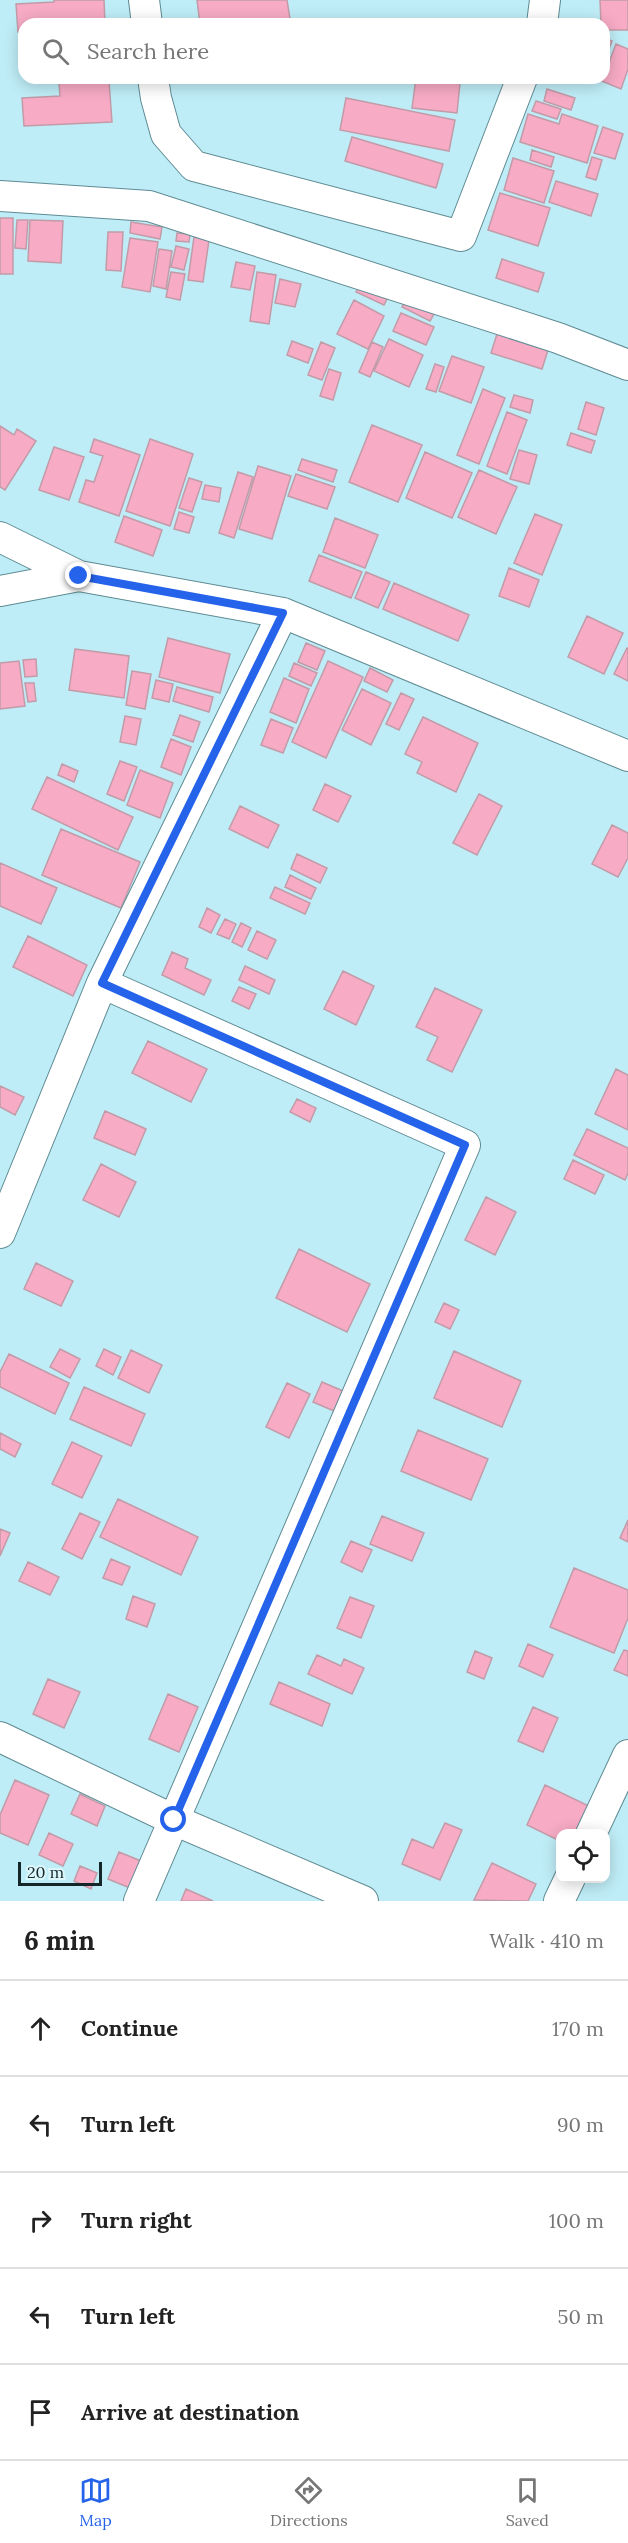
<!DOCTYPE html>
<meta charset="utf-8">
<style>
:root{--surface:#fff;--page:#f2f2f2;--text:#222;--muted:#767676;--line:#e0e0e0;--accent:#2563eb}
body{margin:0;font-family:Lora,serif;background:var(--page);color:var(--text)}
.controls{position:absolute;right:18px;bottom:18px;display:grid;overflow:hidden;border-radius:12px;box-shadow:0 3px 15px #0003}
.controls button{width:54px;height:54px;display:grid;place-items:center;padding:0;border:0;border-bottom:2px solid var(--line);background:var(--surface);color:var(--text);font:30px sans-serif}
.scale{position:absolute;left:18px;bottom:15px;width:84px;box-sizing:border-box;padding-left:6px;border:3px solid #142629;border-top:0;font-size:16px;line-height:21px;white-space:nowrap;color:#142629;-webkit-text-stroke:4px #dcf7fc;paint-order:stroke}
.stop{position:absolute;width:18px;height:18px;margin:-14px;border:4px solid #2563eb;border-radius:50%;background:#fff}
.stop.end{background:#2563eb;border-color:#fff;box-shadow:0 2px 6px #0008}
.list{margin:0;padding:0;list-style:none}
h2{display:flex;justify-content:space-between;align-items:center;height:78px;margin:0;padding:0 24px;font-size:26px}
h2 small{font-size:20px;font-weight:400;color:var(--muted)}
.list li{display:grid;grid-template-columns:39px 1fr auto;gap:18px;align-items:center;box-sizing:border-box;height:96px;padding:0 24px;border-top:2px solid var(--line)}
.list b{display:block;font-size:22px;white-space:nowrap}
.list em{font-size:20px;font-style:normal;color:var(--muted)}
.icon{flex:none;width:33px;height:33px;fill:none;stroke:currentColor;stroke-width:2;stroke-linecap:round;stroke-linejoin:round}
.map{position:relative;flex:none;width:628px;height:1901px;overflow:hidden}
.search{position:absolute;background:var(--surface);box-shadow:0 3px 15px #0003;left:18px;right:18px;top:18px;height:66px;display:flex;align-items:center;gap:15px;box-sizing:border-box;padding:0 21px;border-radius:18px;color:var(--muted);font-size:22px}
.sheet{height:558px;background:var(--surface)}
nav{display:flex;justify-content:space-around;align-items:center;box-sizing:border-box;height:84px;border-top:2px solid var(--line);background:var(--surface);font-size:16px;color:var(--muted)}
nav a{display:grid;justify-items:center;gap:3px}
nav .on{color:var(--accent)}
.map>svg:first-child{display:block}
</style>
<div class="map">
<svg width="628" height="1901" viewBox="0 0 628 1901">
<rect width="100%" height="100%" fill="#bfedf7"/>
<path fill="#f7abc5" stroke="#c29ba8" stroke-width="1.5" d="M54 0H104L105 24H24V32H18L16 4 54 2Z
M197 0H287L290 19 256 24H200Z
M600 0H628V30H604V24H601Z
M604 38 612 41 605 59 604 58Z
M616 44 628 49V69L621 89 602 81Z
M416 78 460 83 457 113 412 108Z
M109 81 112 122 24 126 22 98 60 96 59 83Z
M547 89 575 98 571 110 544 101Z
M346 98 455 120 449 151 340 130Z
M536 101 561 109 557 119 532 111Z
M528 114 559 124 562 114 598 126 587 163 520 142Z
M603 127 623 134 615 159 594 153Z
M352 137 443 164 436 188 345 161Z
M532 150 554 157 551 167 530 160Z
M592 157 602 160 596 180 586 177Z
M513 158 554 171 544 203 504 190Z
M556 181 598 194 591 216 549 202Z
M500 193 550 208 538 246 488 230Z
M0 218H13V274H0Z
M17 220H28L26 249 15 248Z
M30 220 63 221 61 263 28 261Z
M131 222 162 227 160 239 130 233Z
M108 232H123L121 271 106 270Z
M177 233 190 234 189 242 176 241Z
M194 237 209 240 203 282 188 280Z
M130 238 158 242 150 292 122 287Z
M176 246 189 249 184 270 171 267Z
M159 249 172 251 166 289 153 286Z
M502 259 544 273 538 292 496 278Z
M236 262 255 266 250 290 231 287Z
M171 272 185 274 180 300 166 297Z
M257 272 276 275 269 324 250 321Z
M280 279 301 284 295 307 275 303Z
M360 285 388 297 384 305 356 292Z
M406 299 434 314 430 321 402 307Z
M354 300 384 316 368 349 337 334Z
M401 313 434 327 426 345 393 331Z
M497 334 548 350 542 369 491 353Z
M389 339 423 355 409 387 374 371Z
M292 341 313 349 308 363 287 355Z
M321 342 335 348 322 380 308 375Z
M372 342 383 347 370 377 359 372Z
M452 356 484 367 471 403 439 391Z
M435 364 444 367 436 392 426 389Z
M329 369 341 373 333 400 320 396Z
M483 389 505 398 479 464 457 455Z
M514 395 533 400 530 413 510 407Z
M586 402 604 408 596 435 578 429Z
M507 412 527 420 507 474 487 466Z
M372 425 422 445 398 502 349 482Z
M0 426 14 435 17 429 36 441 5 490 0 487Z
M571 433 595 441 591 453 567 445Z
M94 439 140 455 119 516 79 502 86 480 94 482 103 456 90 452Z
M150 439 193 454 170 526 126 511Z
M54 447 84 457 69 500 39 490Z
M519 450 537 455 529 484 510 479Z
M425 452 472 473 452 518 406 498Z
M302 459 337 470 333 482 298 470Z
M258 466 291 476 272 539 239 529Z
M479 470 517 487 496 534 458 517Z
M238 472 253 477 234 538 219 533Z
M296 474 335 487 327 509 288 496Z
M189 478 202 482 192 512 179 508Z
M205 485 221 488 219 502 202 499Z
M179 512 194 517 189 533 174 529Z
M535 514 562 525 542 575 514 563Z
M124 516 162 530 153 556 115 542Z
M335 518 378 535 365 568 323 552Z
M319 555 362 572 351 598 309 581Z
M509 568 539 580 529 607 499 596Z
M366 572 390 582 378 608 355 598Z
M394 583 469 615 458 641 383 609Z
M587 616 623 633 604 674 568 657Z
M168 638 230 654 220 693 159 677Z
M306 643 325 651 317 670 298 662Z
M627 648H628V681L614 674Z
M75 649 129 656 124 698 69 690Z
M36 659 37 676 25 677 23 660Z
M19 661 25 706 0 709V663Z
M328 661 363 677 326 758 292 742Z
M294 663 317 673 311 686 289 676Z
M370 668 393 680 387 692 364 681Z
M132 671 151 674 145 709 126 705Z
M284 678 309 689 296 723 270 712Z
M156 680 173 684 169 702 152 698Z
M25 683H34L36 701 28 702Z
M177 687 213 697 209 712 173 701Z
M362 689 391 703 371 745 342 730Z
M401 693 414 699 399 730 386 724Z
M180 715 200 722 193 742 173 735Z
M125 716 141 719 136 745 120 742Z
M423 717 478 743 456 792 417 773 422 762 405 754Z
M271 719 293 728 283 753 261 745Z
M171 739 191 747 181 775 161 767Z
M120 761 137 767 124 801 107 794Z
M62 764 78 771 74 782 58 775Z
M140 770 173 783 160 818 127 805Z
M47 777 133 817 118 850 32 809Z
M325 784 351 796 338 822 313 810Z
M479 794 502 806 477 855 453 843Z
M240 806 279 825 268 848 229 829Z
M612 825 628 833V858L618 877 592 864Z
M61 829 140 862 121 908 42 875Z
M297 854 327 868 320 883 291 869Z
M0 863 57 888 41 924 0 906Z
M290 875 316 888 311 899 285 887Z
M275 887 310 903 305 914 270 898Z
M207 908 220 915 211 933 199 927Z
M225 919 236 924 229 939 217 934Z
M241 923 251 928 242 947 232 942Z
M257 931 276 940 267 959 248 950Z
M28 936 87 965 73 996 13 967Z
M172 952 188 959 185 968 211 980 204 995 162 975Z
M245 966 275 980 269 994 239 980Z
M343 971 374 986 356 1025 324 1009Z
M239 987 256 994 249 1009 232 1001Z
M435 988 482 1010 452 1072 427 1060 438 1037 416 1027Z
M148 1041 207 1069 191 1102 132 1073Z
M616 1069 628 1075V1130L595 1114Z
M0 1086 24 1097 15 1115 0 1107Z
M297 1099 316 1108 310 1122 290 1112Z
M105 1111 146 1129 135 1155 94 1138Z
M587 1129 628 1148V1173L625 1180 574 1155Z
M573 1160 604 1175 595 1194 564 1179Z
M101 1164 136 1182 119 1217 83 1200Z
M486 1197 516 1212 495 1255 465 1240Z
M299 1249 370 1284 347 1332 276 1298Z
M36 1263 73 1281 61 1306 24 1289Z
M444 1303 459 1310 450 1329 435 1322Z
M60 1349 80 1359 70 1378 50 1367Z
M104 1349 121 1357 113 1375 96 1366Z
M131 1350 162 1365 149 1393 118 1378Z
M454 1351 521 1381 502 1427 434 1398Z
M9 1354 69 1383 55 1414 0 1387V1372Z
M322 1382 343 1391 334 1411 313 1402Z
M287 1383 310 1394 289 1438 266 1427Z
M84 1387 145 1414 131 1446 70 1419Z
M418 1430 488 1459 471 1500 401 1471Z
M0 1433 21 1444 15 1457 0 1449Z
M72 1442 102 1456 82 1498 52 1484Z
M118 1499 198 1537 181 1575 100 1537Z
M80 1513 100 1522 82 1559 62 1549Z
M382 1516 424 1533 412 1561 370 1544Z
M628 1520V1542L620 1538Z
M0 1529 10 1533 0 1556Z
M351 1541 372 1550 362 1572 341 1562Z
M111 1559 130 1567 122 1585 103 1578Z
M28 1562 59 1577 50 1595 19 1581Z
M574 1568 628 1590V1618L614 1653 550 1627Z
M133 1596 155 1604 147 1627 126 1619Z
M350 1597 374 1606 361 1638 337 1628Z
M528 1644 553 1655 543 1677 519 1666Z
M624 1650 628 1651V1676L614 1670Z
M475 1651 492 1658 484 1679 467 1672Z
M317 1655 341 1666 344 1659 364 1668 352 1694 308 1674Z
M48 1679 80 1692 64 1728 33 1714Z
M279 1682 330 1704 322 1726 270 1704Z
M168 1694 198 1707 179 1752 149 1739Z
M533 1707 558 1718 543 1752 518 1741Z
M15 1780 49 1795 28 1845 0 1833V1815Z
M545 1785 589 1806 576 1834H560V1841L527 1825Z
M80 1794 105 1806 97 1826 71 1814Z
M445 1823 462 1830 440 1880 402 1864 412 1839 433 1848Z
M49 1833 73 1844 63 1866 39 1855Z
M119 1852 141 1861 130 1888 108 1879Z
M492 1863 536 1884 528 1901 474 1900Z
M80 1866 97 1873 91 1889 74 1881Z
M186 1889 213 1901H181Z"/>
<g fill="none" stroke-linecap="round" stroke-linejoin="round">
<g stroke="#5f8b93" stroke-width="32">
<path id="minor" d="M144 0 147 24
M542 24 545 0
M153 78 156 98 166 134 194 166 461 236 522 78
M0 196 149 206 558 338 628 365
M0 537 79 576 283 613 628 756
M0 591 79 576
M102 983 465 1145 139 1901
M0 1233 102 983 283 613
M0 1737 174 1820 363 1901
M591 1834 628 1755
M559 1901 570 1878"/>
</g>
<use href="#minor" stroke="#fff" stroke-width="30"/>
</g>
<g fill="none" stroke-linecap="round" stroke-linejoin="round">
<path stroke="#2563eb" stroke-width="8" d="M79 576 283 613 102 983 465 1145 174 1820"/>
</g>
</svg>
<div class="controls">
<button><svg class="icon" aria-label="locate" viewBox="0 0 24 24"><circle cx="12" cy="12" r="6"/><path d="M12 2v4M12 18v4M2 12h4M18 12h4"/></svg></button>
</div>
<div class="scale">20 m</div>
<div class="stop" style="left:174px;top:1820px"></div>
<div class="stop end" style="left:79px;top:576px"></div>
<div class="search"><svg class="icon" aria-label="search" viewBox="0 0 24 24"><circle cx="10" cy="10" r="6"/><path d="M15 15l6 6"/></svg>Search here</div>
</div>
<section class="sheet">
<h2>6 min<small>Walk · 410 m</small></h2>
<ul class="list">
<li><svg class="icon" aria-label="ahead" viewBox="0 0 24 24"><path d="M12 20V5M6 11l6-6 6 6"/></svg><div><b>Continue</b></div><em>170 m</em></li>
<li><svg class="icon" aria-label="left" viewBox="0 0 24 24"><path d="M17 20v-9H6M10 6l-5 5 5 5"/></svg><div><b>Turn left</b></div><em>90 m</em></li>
<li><svg class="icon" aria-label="right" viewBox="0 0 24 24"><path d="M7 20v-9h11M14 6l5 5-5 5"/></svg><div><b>Turn right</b></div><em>100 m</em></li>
<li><svg class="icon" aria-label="left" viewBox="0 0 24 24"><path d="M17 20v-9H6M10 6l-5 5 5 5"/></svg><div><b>Turn left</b></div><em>50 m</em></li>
<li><svg class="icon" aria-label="arrive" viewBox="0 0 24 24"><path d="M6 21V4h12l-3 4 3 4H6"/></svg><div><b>Arrive at destination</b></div></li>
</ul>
</section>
<nav>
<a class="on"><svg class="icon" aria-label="map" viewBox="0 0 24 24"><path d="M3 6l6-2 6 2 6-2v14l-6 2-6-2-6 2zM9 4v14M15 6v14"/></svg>Map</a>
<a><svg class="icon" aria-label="directions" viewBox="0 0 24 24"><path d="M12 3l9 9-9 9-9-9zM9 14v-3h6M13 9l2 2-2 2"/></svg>Directions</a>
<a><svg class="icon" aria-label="saved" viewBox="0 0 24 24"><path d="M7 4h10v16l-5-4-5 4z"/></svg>Saved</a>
</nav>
